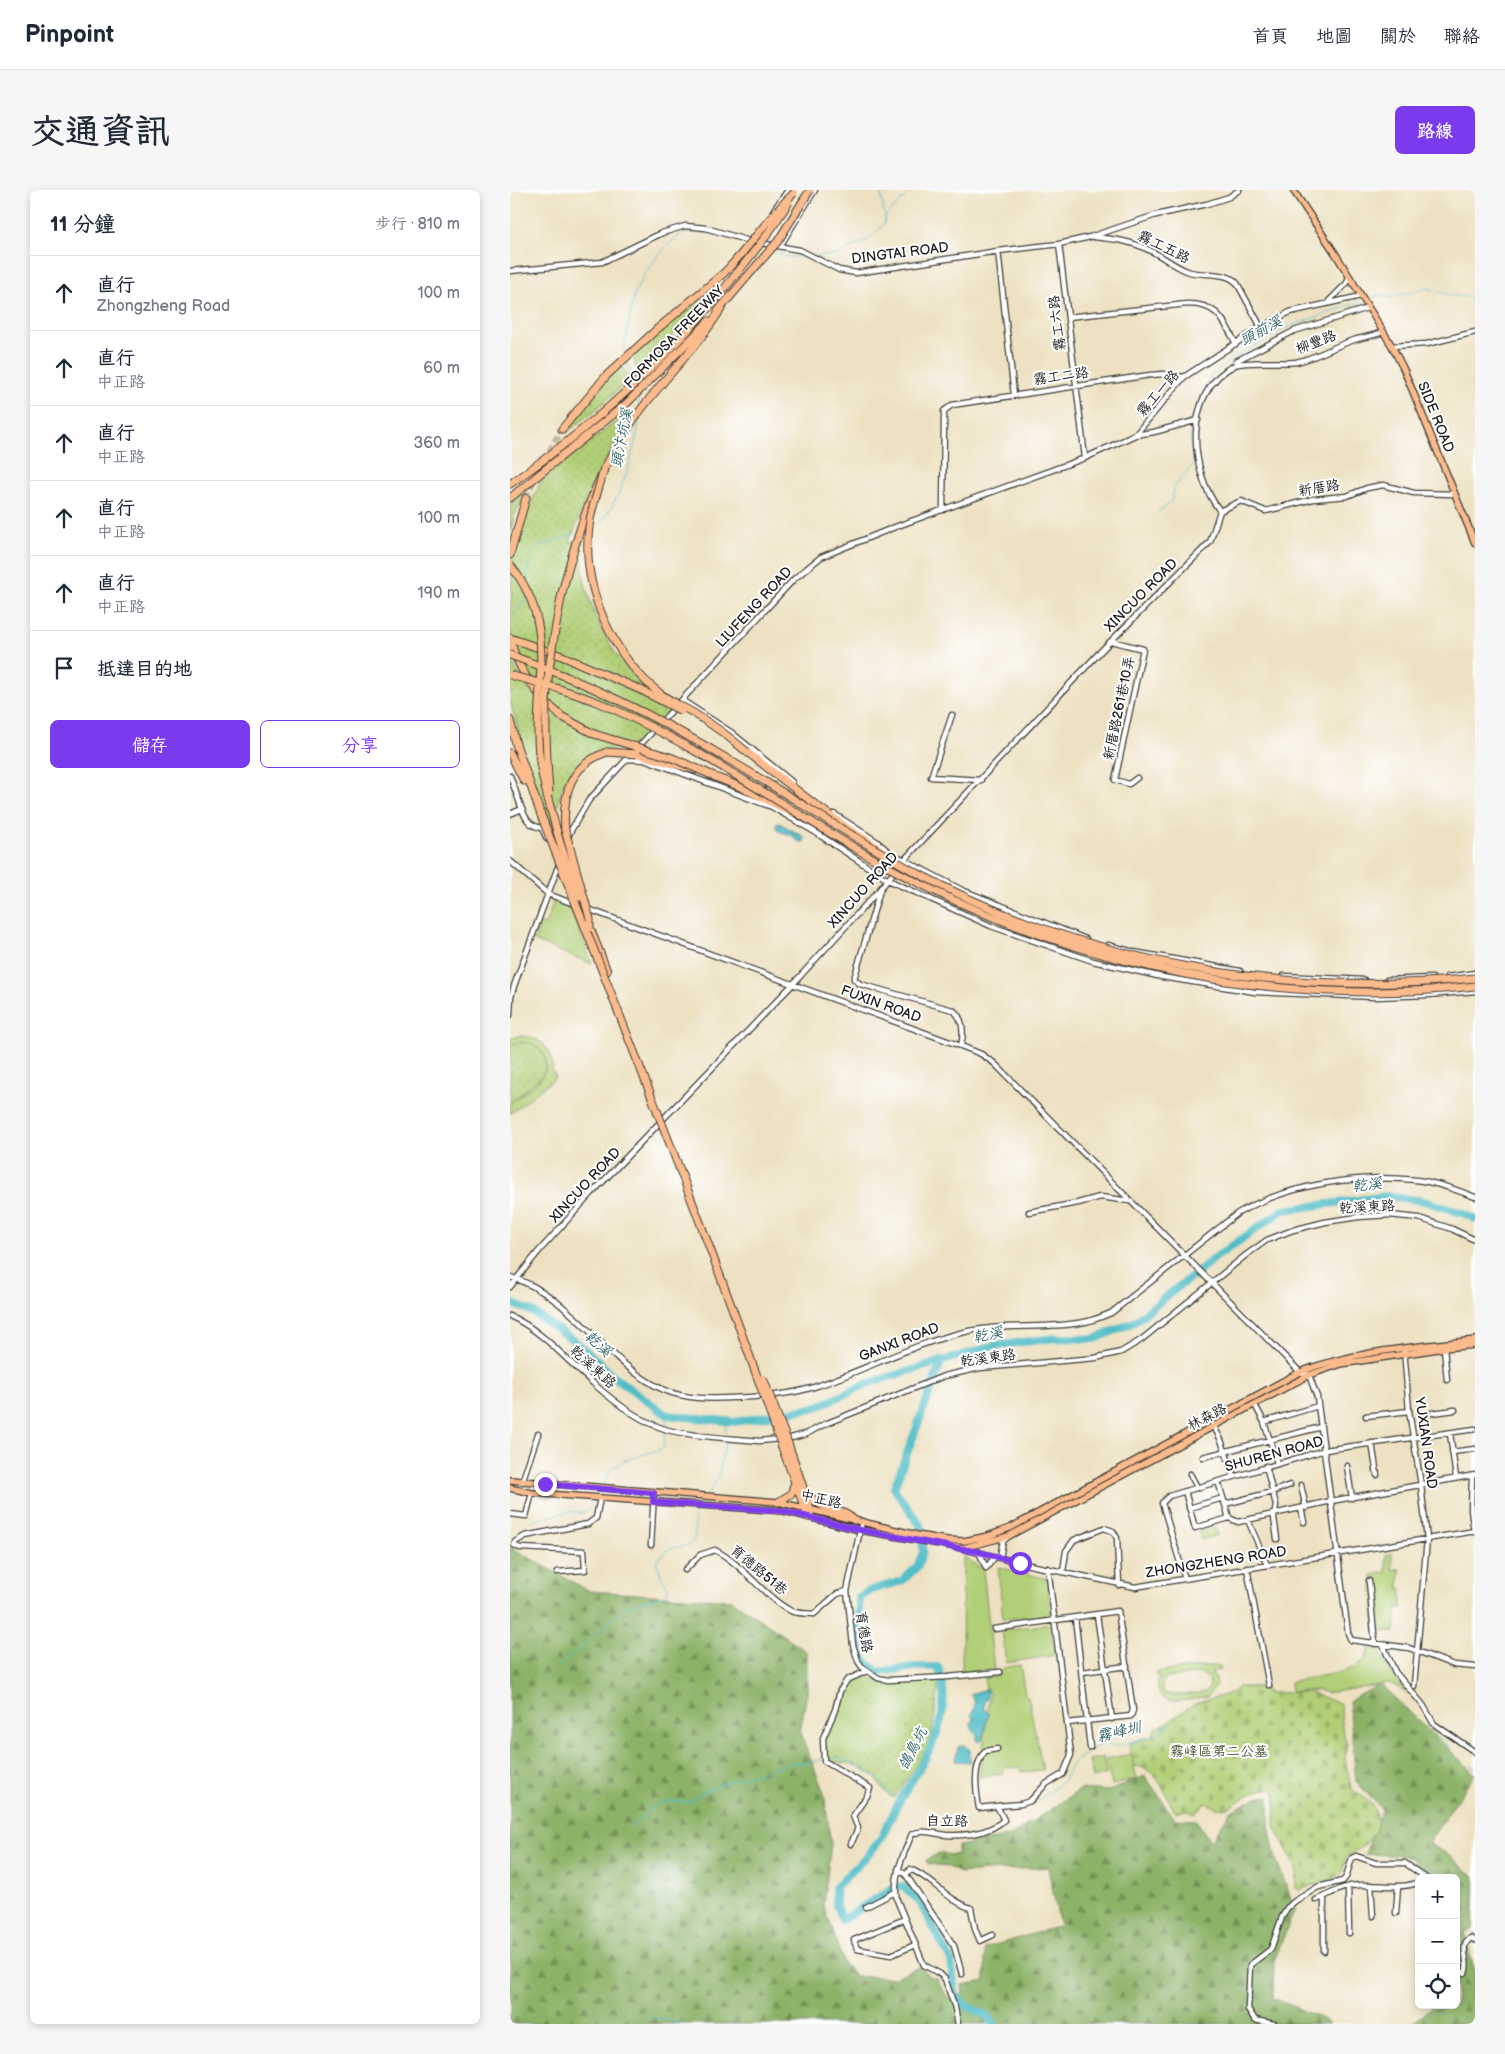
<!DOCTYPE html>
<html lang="zh-TW">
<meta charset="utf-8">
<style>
:root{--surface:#fff;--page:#f6f6f7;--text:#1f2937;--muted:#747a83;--line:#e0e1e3;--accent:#7c3aed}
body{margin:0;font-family:"Balsamiq Sans","LXGW WenKai TC",sans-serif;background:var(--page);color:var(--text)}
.controls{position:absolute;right:15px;bottom:15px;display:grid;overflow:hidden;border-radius:8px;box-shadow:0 2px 8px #0003}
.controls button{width:45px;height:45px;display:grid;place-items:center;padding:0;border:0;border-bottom:1px solid var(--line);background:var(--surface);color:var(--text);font:25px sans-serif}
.stop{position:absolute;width:15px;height:15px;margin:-11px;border:4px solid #7c3aed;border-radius:50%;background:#fff}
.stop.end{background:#7c3aed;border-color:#fff;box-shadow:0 1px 5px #0008}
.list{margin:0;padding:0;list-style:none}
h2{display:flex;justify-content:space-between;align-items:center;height:65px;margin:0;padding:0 20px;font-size:21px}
h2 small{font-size:16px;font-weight:400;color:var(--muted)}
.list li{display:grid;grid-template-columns:32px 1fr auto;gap:15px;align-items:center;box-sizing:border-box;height:75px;padding:0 20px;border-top:1px solid var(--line)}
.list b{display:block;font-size:19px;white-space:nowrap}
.list p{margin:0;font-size:16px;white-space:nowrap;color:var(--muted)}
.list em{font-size:16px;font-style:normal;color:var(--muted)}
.actions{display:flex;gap:10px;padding:15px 20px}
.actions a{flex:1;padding:11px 0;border:1px solid var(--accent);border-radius:8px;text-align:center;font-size:18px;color:var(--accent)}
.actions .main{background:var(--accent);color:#fff}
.icon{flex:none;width:28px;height:28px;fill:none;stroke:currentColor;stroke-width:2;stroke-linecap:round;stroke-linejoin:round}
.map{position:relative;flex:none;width:965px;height:1834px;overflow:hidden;border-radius:8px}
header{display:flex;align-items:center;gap:30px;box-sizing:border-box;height:70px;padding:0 25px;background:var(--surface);border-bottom:1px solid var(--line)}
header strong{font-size:24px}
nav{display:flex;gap:28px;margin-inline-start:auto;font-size:18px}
.intro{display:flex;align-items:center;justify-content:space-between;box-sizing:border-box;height:120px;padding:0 30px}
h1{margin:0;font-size:35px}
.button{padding:12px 22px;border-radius:8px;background:var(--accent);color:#fff;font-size:18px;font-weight:700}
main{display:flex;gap:30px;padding:0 30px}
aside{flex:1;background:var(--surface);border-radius:8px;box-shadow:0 2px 8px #0003}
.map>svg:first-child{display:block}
</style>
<header>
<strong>Pinpoint</strong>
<nav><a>首頁</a><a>地圖</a><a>關於</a><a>聯絡</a></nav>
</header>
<div class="intro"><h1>交通資訊</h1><a class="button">路線</a></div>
<main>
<aside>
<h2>11 分鐘<small>步行 · 810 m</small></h2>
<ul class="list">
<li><svg class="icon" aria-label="ahead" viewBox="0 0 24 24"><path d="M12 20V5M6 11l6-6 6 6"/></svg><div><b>直行</b><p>Zhongzheng Road</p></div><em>100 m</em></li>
<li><svg class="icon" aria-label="ahead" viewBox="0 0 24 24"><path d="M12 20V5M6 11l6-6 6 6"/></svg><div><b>直行</b><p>中正路</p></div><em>60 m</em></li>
<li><svg class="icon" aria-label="ahead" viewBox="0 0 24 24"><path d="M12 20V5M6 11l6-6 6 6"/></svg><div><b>直行</b><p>中正路</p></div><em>360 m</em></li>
<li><svg class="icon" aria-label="ahead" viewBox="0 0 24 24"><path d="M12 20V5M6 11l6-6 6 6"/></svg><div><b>直行</b><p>中正路</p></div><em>100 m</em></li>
<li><svg class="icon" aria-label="ahead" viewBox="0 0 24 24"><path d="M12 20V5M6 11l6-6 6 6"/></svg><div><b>直行</b><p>中正路</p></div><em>190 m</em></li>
<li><svg class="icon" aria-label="arrive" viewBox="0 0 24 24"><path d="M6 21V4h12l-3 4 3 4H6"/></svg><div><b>抵達目的地</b></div></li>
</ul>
<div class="actions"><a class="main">儲存</a><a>分享</a></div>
</aside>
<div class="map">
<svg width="965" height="1834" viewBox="0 0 965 1834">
<defs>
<pattern id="grass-dots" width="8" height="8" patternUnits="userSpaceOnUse" patternTransform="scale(1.25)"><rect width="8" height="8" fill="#b1cf76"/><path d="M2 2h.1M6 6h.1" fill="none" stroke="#98b166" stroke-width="1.8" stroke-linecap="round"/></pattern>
<pattern id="forest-firs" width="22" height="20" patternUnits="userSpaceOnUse" patternTransform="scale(1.25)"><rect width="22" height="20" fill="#8cb267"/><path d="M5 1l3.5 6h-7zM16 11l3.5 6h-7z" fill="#729054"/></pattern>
<pattern id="cemetery-stones" width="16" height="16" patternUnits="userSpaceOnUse" patternTransform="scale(1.25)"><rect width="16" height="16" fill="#b1cf76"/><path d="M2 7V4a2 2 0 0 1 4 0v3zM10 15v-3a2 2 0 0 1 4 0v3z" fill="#98b166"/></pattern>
<pattern id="water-ripples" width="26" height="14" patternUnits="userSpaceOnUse" patternTransform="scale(1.25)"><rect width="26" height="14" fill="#4ebcc6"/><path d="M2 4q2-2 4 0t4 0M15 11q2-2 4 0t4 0" fill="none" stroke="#4098a0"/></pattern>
</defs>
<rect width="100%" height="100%" fill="#fff"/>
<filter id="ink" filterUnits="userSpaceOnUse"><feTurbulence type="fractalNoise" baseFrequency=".02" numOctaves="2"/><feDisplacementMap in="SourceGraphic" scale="10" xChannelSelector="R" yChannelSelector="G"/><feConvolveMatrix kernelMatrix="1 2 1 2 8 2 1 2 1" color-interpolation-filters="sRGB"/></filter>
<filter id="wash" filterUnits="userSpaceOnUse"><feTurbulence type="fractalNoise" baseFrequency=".0096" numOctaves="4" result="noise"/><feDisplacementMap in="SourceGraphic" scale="20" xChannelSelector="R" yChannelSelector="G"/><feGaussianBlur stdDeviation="1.12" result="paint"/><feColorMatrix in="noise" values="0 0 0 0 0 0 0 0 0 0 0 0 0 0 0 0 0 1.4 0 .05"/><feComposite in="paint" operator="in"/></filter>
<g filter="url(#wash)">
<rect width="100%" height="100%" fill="#ede1c1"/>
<path fill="url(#grass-dots)" stroke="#667649" d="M198 106 146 165 128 181 122 166 162 131Z
M112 175 119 190 89 217 56 243C72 218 90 196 112 175Z
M114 225 118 231C93 270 75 309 60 352L73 349C72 357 71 365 72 373 75 415 104 474 139 500 147 505 157 510 166 515L123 560C111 559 97 558 85 563 60 572 45 605 48 630 49 638 52 646 54 653L47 668 33 637 39 634 21 587 0 511V466C11 494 34 519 60 535L63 529 41 512 25 497 12 474 3 451 0 438 2 371 16 325 31 291Z
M16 300 3 330 0 344V314Z
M15 851C32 856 42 871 31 887L0 913V856L9 852Z
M351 1486C359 1487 365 1492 372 1494L429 1491 421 1553 384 1608C375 1604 373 1598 368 1591 356 1576 335 1570 317 1573L315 1551 332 1504 336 1496Z
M593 1567 597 1584 583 1588 579 1570Z"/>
<path fill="url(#forest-firs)" stroke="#546742" d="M0 1357 79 1401 222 1410 297 1462V1503L290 1542 314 1603 321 1654 313 1715 334 1774 345 1786 384 1788 411 1776 418 1786 427 1789 439 1810 453 1804 452 1795 475 1791V1758L550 1736 538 1677 450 1683 437 1676 418 1674 416 1670 429 1663 442 1665 447 1664 448 1656 501 1646 571 1599 599 1601 635 1586 665 1629 686 1630 701 1652 720 1622 747 1607 759 1606V1636L766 1669 785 1719 764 1771 763 1808 815 1830 819 1834H0Z
M870 1494 965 1584 918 1653 941 1666 953 1678 965 1686 963 1739 955 1742 965 1786V1834H901L924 1815H946V1688H918L901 1666 855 1664 872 1620 846 1591 839 1511Z"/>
<path fill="url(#cemetery-stones)" stroke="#667649" d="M729 1497H755L757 1503 800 1502 831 1514 832 1538 837 1554 835 1565 836 1574 841 1598C847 1605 857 1608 862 1615 878 1637 855 1657 837 1666L832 1684 825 1688 789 1700 786 1698V1677L765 1637 766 1606 762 1599C744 1598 731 1610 717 1619L707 1618 696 1613 684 1624 678 1620 665 1622C656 1605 647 1576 623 1576L619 1553 643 1547 644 1539C660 1534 672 1519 689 1512 701 1507 720 1507 729 1497Z"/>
<path fill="#b1cf76" stroke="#667649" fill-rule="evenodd" d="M44 710 61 716 82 774 24 751 30 733 35 735Z
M9 846C25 846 40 854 42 872 43 878 41 881 46 887L0 924V913C10 905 27 896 33 884 45 864 18 843 0 856V849Z
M705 1336 708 1345 691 1350 688 1341Z
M882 1363V1379H890L889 1398 892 1399V1418H887L885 1442 865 1440 862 1385 876 1382V1365Z
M453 1366 473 1379 484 1480 452 1482Z
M488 1377 538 1389 541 1425 493 1429Z
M542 1434 545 1465 496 1473 492 1440Z
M860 1458 870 1461 879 1481 897 1503 880 1493 817 1503 806 1500 781 1502 780 1492C797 1488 836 1484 850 1474 855 1471 858 1463 860 1458Z
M510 1475 515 1504 518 1507 533 1580 512 1582 510 1577 494 1578 492 1584 469 1587 480 1503 476 1500 474 1488 488 1486 493 1478Z
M709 1475 710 1480 701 1482 707 1494 698 1506C685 1508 654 1518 649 1502 647 1496 647 1491 650 1487H646V1482ZM691 1483 698 1488C701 1493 700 1499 694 1502 684 1503 655 1510 652 1499 651 1494 653 1491 656 1488Z
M621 1564 627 1589 602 1595 596 1569Z"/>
<path fill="url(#water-ripples)" stroke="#356c71" d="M269 633 293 646 295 648 294 652H289L281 645 268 641 266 634Z
M477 1499V1509L474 1512V1519L479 1523 472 1550 470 1552 467 1551V1545L462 1539 461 1533 463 1528 461 1525C466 1518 466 1510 460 1504Z
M455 1555 461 1562 459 1564 461 1572 445 1571 448 1557Z"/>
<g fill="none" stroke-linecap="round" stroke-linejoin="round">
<path stroke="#4ebcc6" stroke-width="1" d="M375 27 402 0
M263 62 280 67 299 66
M305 66 326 65 359 49 374 34 375 27 370 0
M856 110 868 105 881 107 917 98 944 106 965 107
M115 164C114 153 122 115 125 103 131 86 160 44 179 42 198 40 218 48 236 53
M117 170 123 193
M127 206 129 217
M683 231 698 189 723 168 776 138 852 111
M648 322 661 312 665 296 684 274 680 244 682 235
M82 339C108 325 127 256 129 228
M16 394 21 364 29 356 66 344
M0 429C8 423 13 415 15 405
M215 1231 216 1242
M156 1235 157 1225
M94 1294 100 1280 113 1271 154 1258 155 1243
M199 1304 208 1287 216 1250
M22 1331 60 1321 71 1323 76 1321 86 1311
M48 1477 116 1417 157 1404 158 1397 152 1388 146 1371 159 1359 179 1355 185 1348 184 1321 186 1318
M920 1536 940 1558
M317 1568H329L343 1573 371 1590 377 1602 391 1608
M961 1575 965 1579
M522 1616 553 1591 564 1572 586 1556 593 1554 606 1556 635 1548 646 1544 662 1533
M121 1636C145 1618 145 1607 178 1613L195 1601 217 1592 281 1573 301 1572 313 1569
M138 1826 172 1834"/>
<path stroke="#4ebcc6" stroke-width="8" d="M0 1113 21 1121 66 1152 107 1189 157 1225 225 1232 307 1217 359 1193 483 1156 545 1148 585 1149 624 1132 706 1067 773 1020 878 1006 914 1011 955 1024 965 1029
M432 1170 384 1298 412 1338 413 1362 407 1377 392 1391 361 1400 349 1407V1453L355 1472 368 1482 406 1477H428C447 1528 414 1570 389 1612 382 1624 377 1638 370 1650 358 1667 339 1683 325 1698L326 1716 332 1730 383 1698 393 1696 409 1711 441 1770 445 1804 455 1815 477 1826 484 1834"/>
</g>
</g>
<g filter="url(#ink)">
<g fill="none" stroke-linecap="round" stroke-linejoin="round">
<path stroke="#c3baa0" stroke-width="7" stroke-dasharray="7 3.5" stroke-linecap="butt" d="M16 308 21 295 52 239"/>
<g stroke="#3b3a35" stroke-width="7">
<path id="minor" d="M263 21 278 0
M584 47C604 49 621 51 639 60 653 66 666 78 680 82 695 86 716 81 727 93L751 137
M549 54 575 268
M270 56 305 0
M488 61 504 205
M0 81 92 72 152 43 175 36 196 38 239 51 290 60 329 80 346 83 488 61 549 54 580 47 646 25 697 14 719 7 729 0
M819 111 837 93 839 86
M558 127 677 114C708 114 713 129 726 154
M882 156 917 154 965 142
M726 174V171L784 141 858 118
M626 244 674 187 751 137 780 122 851 106
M433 320 434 227V221L442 215 640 185 654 184 674 187
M710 321C679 282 672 201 725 175 737 170 772 174 786 172 807 168 824 156 844 150 853 147 863 146 873 142
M601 451 633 459 605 590 619 594 627 588
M173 511 222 543 282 592
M442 525 421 587 471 590
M118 569 137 570 262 617 305 642 378 690 481 736 583 771 652 787 745 802 865 807 918 805 965 801
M0 586 12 619
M0 624 12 619C16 630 20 636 32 638L37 649
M324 624 366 651 379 662 452 700 576 749
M53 662 60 642 79 610 284 389 311 367 385 337 575 268 625 245 644 242 688 230
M0 671 38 704 56 711 451 856 471 864 484 873 790 1182 799 1185 807 1207 838 1443 841 1450 899 1458 944 1475 965 1477
M370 700 344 789 350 794 443 820C454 829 454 843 451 856
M598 755 624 762 730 781
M774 786 854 790
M937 787 965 783
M877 790 922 788
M0 825 1 807 4 796 49 674
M519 1022 568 1013 590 1007 620 1011
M0 1087C62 1104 96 1174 154 1200 176 1209 197 1209 221 1208 250 1207 283 1205 310 1195 360 1178 407 1152 459 1141 498 1133 540 1140 579 1131 586 1129 594 1126 601 1123L728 1023C779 994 848 984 906 990 926 992 947 1000 965 1007
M0 1097 29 1061 81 1004 283 794 370 699 395 669 590 462 700 352 710 321 731 311 755 321 760 320 803 309 837 306 857 298 873 295 904 303 944 304
M0 1126C33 1141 56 1170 83 1193 104 1212 130 1232 158 1240 184 1247 221 1248 249 1251L281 1248 296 1244 315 1234 434 1186 470 1178 585 1168 611 1162 631 1150 736 1065 757 1050 783 1040 815 1032 848 1027 879 1025 909 1028 942 1039 965 1050
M934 1158 937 1190
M894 1159 899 1221 911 1295 917 1349 904 1496
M745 1215 754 1232 767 1273
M922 1223 945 1220
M856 1226 899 1221
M701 1231 711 1250 724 1286
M754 1232 808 1216
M940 1243 946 1288
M862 1253 867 1285
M942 1262 965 1259
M693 1267 811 1237
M756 1276 766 1315 764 1328 767 1349
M837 1276 842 1308
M680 1284 687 1297
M962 1286 961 1320 964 1342
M708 1291 719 1328 728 1332 821 1311 965 1285
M12 1292 28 1244
M791 1295 796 1318
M675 1301 685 1338 719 1328
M715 1314 762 1302 780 1295
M679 1318 713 1308
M791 1318 794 1332
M0 1324 16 1326 22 1303
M738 1330 757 1375
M352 1331 337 1401 343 1455 348 1471 352 1477 368 1488 378 1490 438 1487 490 1482
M141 1355 144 1303
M454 1359 510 1373 625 1397 965 1341
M469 1362 476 1378 485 1367
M490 1368 493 1351 498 1347
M737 1378 759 1495
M175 1380 190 1365 205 1360C235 1376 253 1406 281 1421 287 1424 298 1423 304 1424L327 1404 337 1401
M47 1382 75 1380 74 1361 10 1358 4 1355 5 1352 15 1346 78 1334 86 1328 90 1308
M553 1382 556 1361 564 1350 594 1338 603 1341 607 1348 609 1395
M675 1389 652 1313 659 1306 815 1260 965 1239
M859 1391 865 1454
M587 1425 602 1529
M565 1428 580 1557
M484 1439 608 1421 623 1520 621 1526 557 1533
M873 1455 885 1482 913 1515 924 1534 965 1562
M572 1482 617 1476
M487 1616 511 1614 520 1611 536 1594 553 1584 561 1565 538 1378
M341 1654 348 1638 343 1626 357 1606 360 1598 314 1571 313 1548 325 1520 330 1501 337 1490 357 1481
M388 1679 396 1685 400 1679C422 1688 438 1711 461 1718L465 1739 470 1751 483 1745
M396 1685 444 1756 452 1784
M861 1695 863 1726
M838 1697 839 1743
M814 1707V1761
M806 1710C821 1704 834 1695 850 1695 869 1694 891 1700 909 1692
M356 1717 385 1702
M886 1723 888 1696
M395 1729 344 1750 347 1759 381 1765 405 1755
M946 1781 955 1783C961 1771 947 1757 961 1748L965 1750
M448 1834 445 1818 435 1789 430 1784 414 1775 387 1710C382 1688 393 1665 402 1644 413 1639 425 1644 437 1645 457 1646 479 1643 494 1630L487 1616 469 1618C466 1600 462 1577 475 1561L487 1559
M764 1834 745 1830 738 1819 740 1775 761 1759 772 1727 777 1718 785 1711 808 1697 833 1691 836 1687 842 1668 846 1666 866 1673H895L916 1688"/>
</g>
<g stroke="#3b3a35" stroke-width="8">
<path id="major" d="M783 0 825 63 882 156 894 180 965 353
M0 1290 268 1312 407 1345 437 1350 454 1351 478 1346 500 1338 790 1182C846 1160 906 1157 965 1150
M0 1298 22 1303 274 1321 350 1340 453 1358 499 1346 799 1185 831 1174 934 1158 965 1155"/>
</g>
<g stroke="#3b3a35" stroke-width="9">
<path id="highway" d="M208 121 236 88
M52 239 96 186 146 140 214 83
M0 294C85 235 164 163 228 82
M0 308 116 214 199 131
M0 365 16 308
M52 403C67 343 85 286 120 235 147 194 185 161 211 119
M0 448 52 466 131 500
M0 449C8 481 26 504 51 526
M0 530 6 554 31 625
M237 562C270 587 302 613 336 637 348 646 363 652 374 663
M0 563 14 591
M127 564 185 580
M200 585 233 598 283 623
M41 620 51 656
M55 640C52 604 60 575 97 562
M80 738 97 781
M278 1253 301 1321 298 1327
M272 1257 298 1327
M298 1304C315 1324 330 1316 344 1330
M268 1312 281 1304 285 1292"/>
</g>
<use href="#minor" stroke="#fff" stroke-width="4.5"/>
<use href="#major" stroke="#fbbb8c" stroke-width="5.5"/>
<use href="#highway" stroke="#fbbb8c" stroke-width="7"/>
<g stroke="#3b3a35" stroke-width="9" stroke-linecap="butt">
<path id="highway-bridge" d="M228 82 257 45 279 12
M214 83C239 58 258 27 284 3
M236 88 268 51 300 0
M94 278C90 298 81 316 79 337 71 398 103 468 152 505 162 512 174 517 185 524 203 535 221 548 237 562
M0 375C44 428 28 482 28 545 28 571 34 595 41 620
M0 465C77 492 151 529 221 571 284 608 344 649 409 684 578 774 775 808 965 788
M0 485C33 494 67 503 99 517 194 559 279 621 369 672 549 773 760 819 965 796
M131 500 171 521
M51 526 84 544 160 567 204 586
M97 562 127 564
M39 603C37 573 35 543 36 514 38 476 45 440 52 403
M31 625C113 835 198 1044 272 1257
M55 640 80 729V738
M51 656 69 707
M253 1188 278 1253"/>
</g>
<use href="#highway-bridge" stroke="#fbbb8c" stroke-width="7"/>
</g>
</g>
<g fill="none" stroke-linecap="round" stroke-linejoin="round" filter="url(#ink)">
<path stroke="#7c3aed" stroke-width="6" d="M35 1294 144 1303 143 1312 274 1321 350 1340 469 1362 510 1373"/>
</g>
<g text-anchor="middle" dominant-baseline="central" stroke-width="4" stroke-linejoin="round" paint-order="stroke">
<g font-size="14" fill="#1c1c1c" stroke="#fff">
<text transform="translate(654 57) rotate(26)">霧工五路</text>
<text transform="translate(390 63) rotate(-7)">DINGTAI ROAD</text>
<text transform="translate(547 133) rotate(-97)">霧工六路</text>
<text transform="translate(164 147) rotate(-46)">FORMOSA FREEWAY</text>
<text transform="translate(806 152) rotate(-21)">柳豐路</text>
<text transform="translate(551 186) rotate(-8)">霧工二路</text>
<text transform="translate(648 203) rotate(-49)">霧工一路</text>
<text transform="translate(926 227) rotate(68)">SIDE ROAD</text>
<text transform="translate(809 298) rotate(-9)">新厝路</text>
<text transform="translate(631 405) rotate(-45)">XINCUO ROAD</text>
<text transform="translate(244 417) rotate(-47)">LIUFENG ROAD</text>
<text transform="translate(609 518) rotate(-78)">新厝路261巷10弄</text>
<text transform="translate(353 700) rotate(-48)">XINCUO ROAD</text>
<text transform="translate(371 814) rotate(20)">FUXIN ROAD</text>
<text transform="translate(75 995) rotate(-47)">XINCUO ROAD</text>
<text transform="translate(857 1017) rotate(-3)">乾溪東路</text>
<text transform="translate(389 1152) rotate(-21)">GANXI ROAD</text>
<text transform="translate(478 1168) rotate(-8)">乾溪東路</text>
<text transform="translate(83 1177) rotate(42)">乾溪東路</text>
<text transform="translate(697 1227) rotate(-28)">林森路</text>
<text transform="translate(916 1253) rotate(82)">YUXIAN ROAD</text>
<text transform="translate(764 1264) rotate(-15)">SHUREN ROAD</text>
<text transform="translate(311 1309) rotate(13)">中正路</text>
<text transform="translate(706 1372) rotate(-9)">ZHONGZHENG ROAD</text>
<text transform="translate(249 1380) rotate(40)">育德路51巷</text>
<text transform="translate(354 1442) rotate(80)">育德路</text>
<text transform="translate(437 1631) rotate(1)">自立路</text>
</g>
<g font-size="14" fill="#505b3c" stroke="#fff">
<text x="709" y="1561">霧峰區第二公墓</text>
</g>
<g font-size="15" font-style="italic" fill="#326468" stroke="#fff">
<text transform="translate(751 141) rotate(-29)">頭前溪</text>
<text transform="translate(112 248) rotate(-79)">頭汴坑溪</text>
<text transform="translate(857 995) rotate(-7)">乾溪</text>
<text transform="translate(478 1145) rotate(-12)">乾溪</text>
<text transform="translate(88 1154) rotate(41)">乾溪</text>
<text transform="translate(609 1542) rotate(-13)">霧峰圳</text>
<text transform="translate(403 1559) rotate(-63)">鴿鳥坑</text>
</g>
</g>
</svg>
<div class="controls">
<button>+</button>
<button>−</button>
<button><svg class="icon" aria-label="locate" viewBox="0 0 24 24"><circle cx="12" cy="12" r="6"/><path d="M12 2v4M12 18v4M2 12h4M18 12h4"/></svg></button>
</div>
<div class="stop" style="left:510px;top:1373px"></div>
<div class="stop end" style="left:35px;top:1294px"></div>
</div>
</main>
